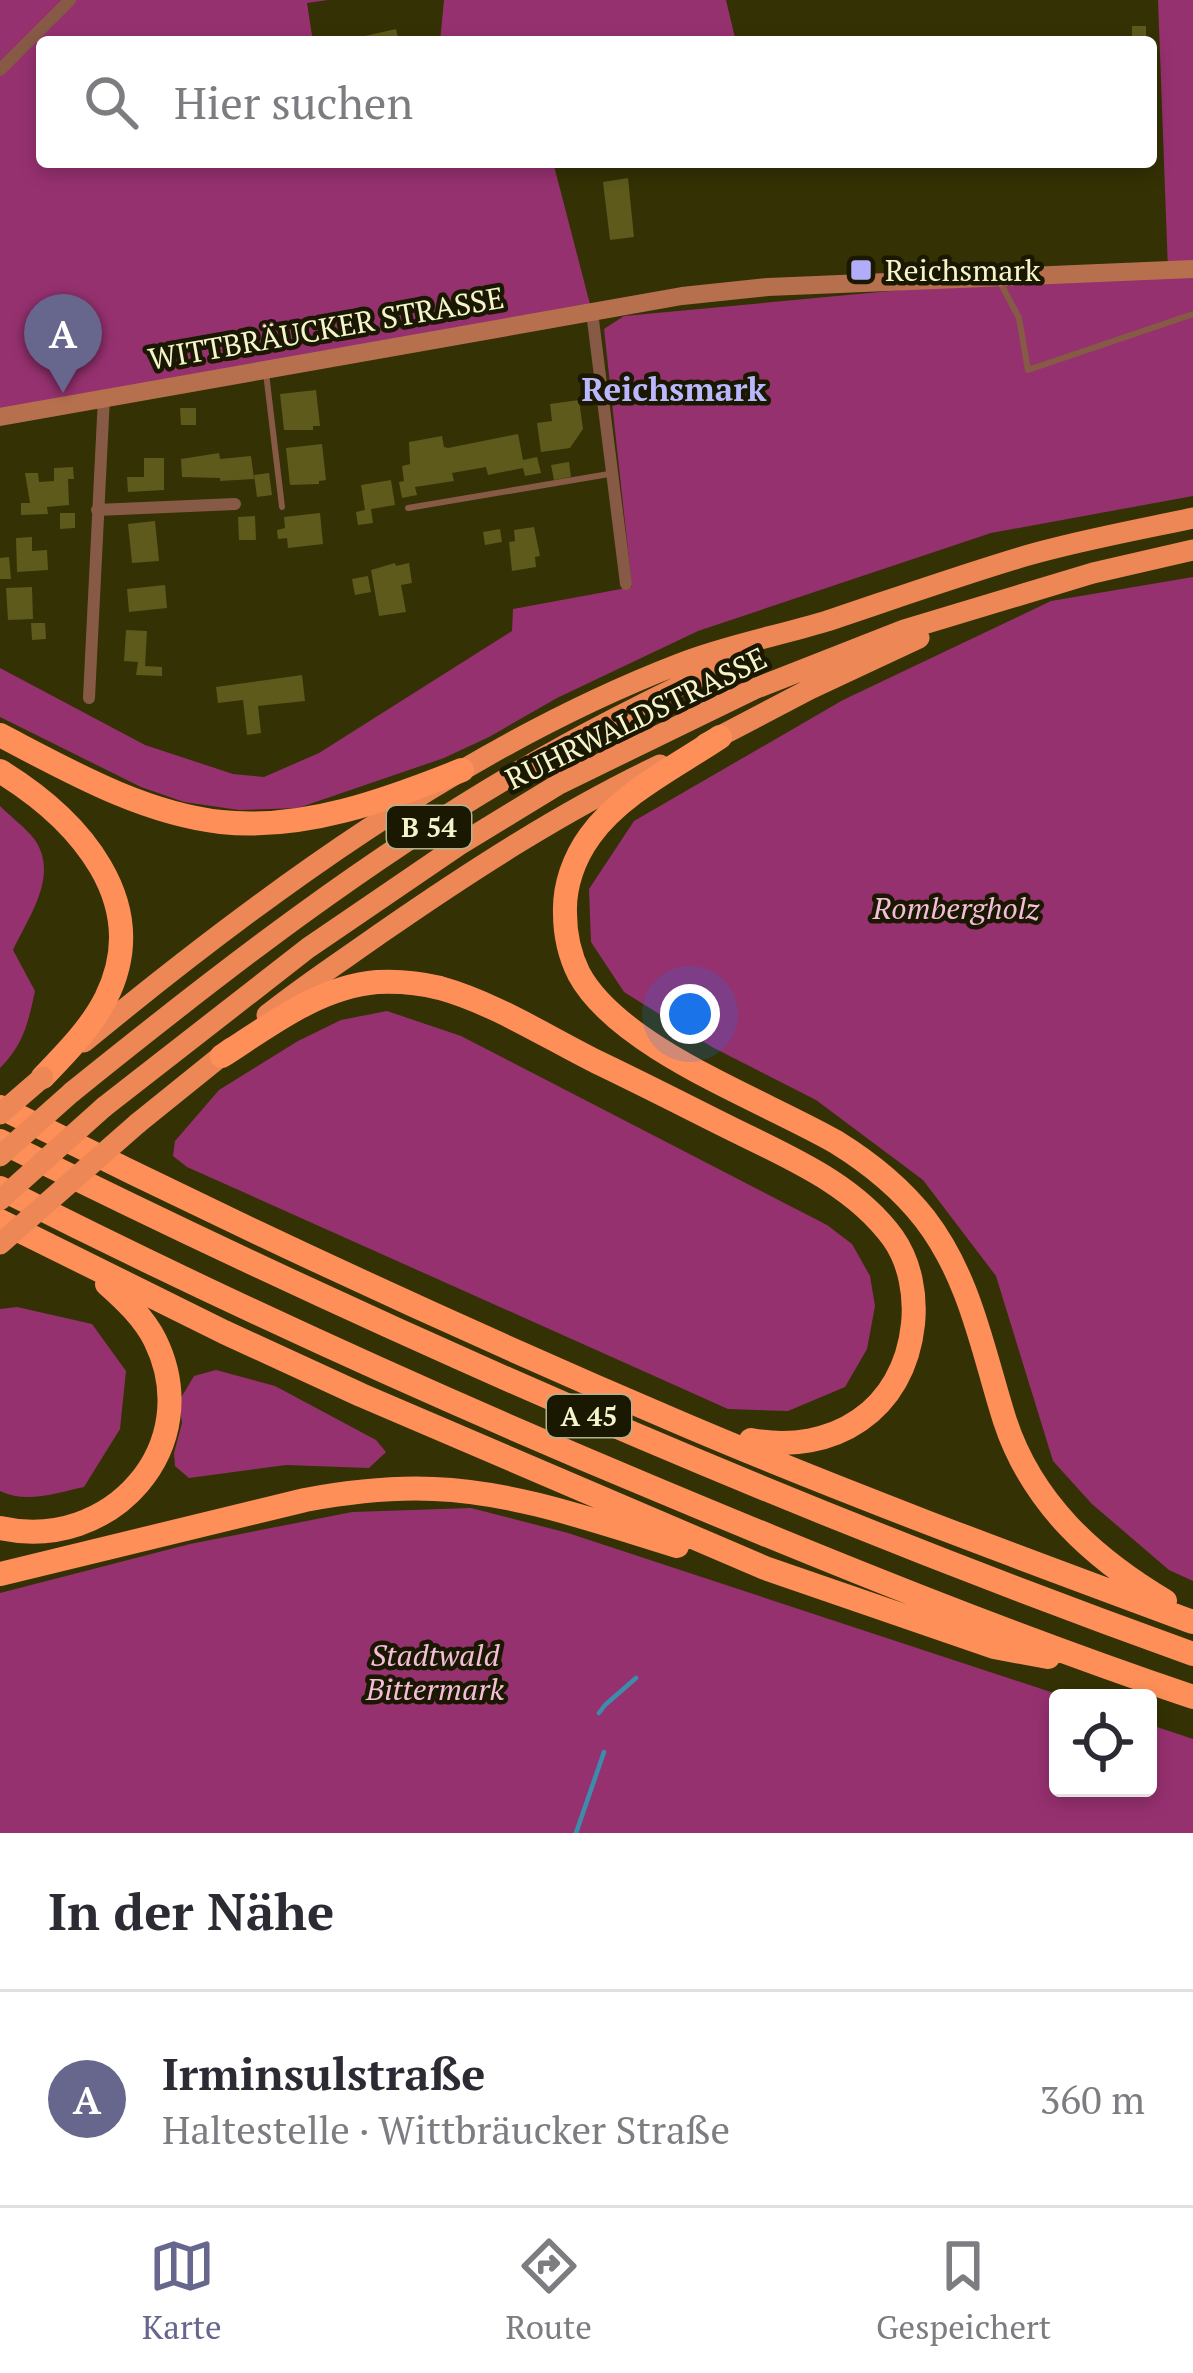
<!DOCTYPE html>
<html lang="de">
<meta charset="utf-8">
<style>
:root{--surface:#fff;--page:#f7f7f7;--text:#2b2b33;--muted:#7c7c81;--line:#e1e1e2;--accent:#67668d}
body{margin:0;font-family:"PT Serif",serif;background:var(--page);color:var(--text)}
.controls{position:absolute;right:36px;bottom:36px;display:grid;overflow:hidden;border-radius:12px;box-shadow:0 6px 18px #0003}
.controls button{width:108px;height:108px;display:grid;place-items:center;padding:0;border:0;border-bottom:3px solid var(--line);background:var(--surface);color:var(--text);font:60px sans-serif}
.you{position:absolute;left:690px;top:1014px;width:42px;height:42px;margin:-30px;border:9px solid #fff;border-radius:50%;background:#1a73e8;box-shadow:0 0 0 18px #1a73e833}
.badge{display:grid;place-items:center;width:78px;height:78px;border-radius:50%;background:var(--accent);color:#fff;font-size:39px;font-weight:700}
.pin{position:absolute;translate:-50% -99px;filter:drop-shadow(0 3px 6px #0008)}
.pin::after{content:'';position:absolute;top:63px;width:42px;height:36px;background:inherit;clip-path:polygon(0 0,100% 0,50% 100%)}
.list{margin:0;padding:0;list-style:none}
h2{display:flex;justify-content:space-between;align-items:center;height:156px;margin:0;padding:0 48px;font-size:51px}
h2 small{font-size:39px;font-weight:400;color:var(--muted)}
.list li{display:grid;grid-template-columns:78px 1fr auto;gap:36px;align-items:center;box-sizing:border-box;height:216px;padding:0 48px;border-top:3px solid var(--line)}
.list b{display:block;font-size:45px;white-space:nowrap}
.list p{margin:0;font-size:39px;white-space:nowrap;color:var(--muted)}
.list em{font-size:39px;font-style:normal;color:var(--muted)}
.icon{flex:none;width:66px;height:66px;fill:none;stroke:currentColor;stroke-width:2;stroke-linecap:round;stroke-linejoin:round}
.map{position:relative;flex:none;width:1193px;height:1833px;overflow:hidden}
.search{position:absolute;background:var(--surface);box-shadow:0 6px 18px #0003;left:36px;right:36px;top:36px;height:132px;display:flex;align-items:center;gap:30px;box-sizing:border-box;padding:0 42px;border-radius:12px;color:var(--muted);font-size:45px}
.sheet{height:372px;background:var(--surface)}
nav{display:flex;justify-content:space-around;align-items:center;box-sizing:border-box;height:168px;border-top:3px solid var(--line);background:var(--surface);font-size:33px;color:var(--muted)}
nav a{display:grid;justify-items:center;gap:6px}
nav .on{color:var(--accent)}
.map>svg:first-child{display:block}
</style>
<div class="map">
<svg width="1193" height="1833" viewBox="0 0 1193 1833">
<rect width="100%" height="100%" fill="#343104"/>
<path fill="#963170" d="M0 0H328L307 3 313 42H42V162H553L592 312 0 417Z
M444 0H726L736 42H440Z
M1158 0H1193V269L1168 270Z
M1193 277V496L991 533 698 631 557 698 489 737 444 758 298 808 239 810 184 802 141 787 0 717V668L145 745 233 774 264 777 319 753 512 631 513 609 632 587 604 329 624 316 944 286Z
M1193 577V1581L1169 1570 1092 1504 1053 1461 996 1276 923 1180 816 1100 712 1047 624 992 591 942 589 889 634 821 843 700 1051 601Z
M0 806C11 817 26 828 35 840 59 876 29 916 13 950L35 991C28 1023 24 1044 0 1068Z
M387 1011 461 1036 827 1225 852 1244 870 1276 875 1306 867 1349 845 1387 788 1411 728 1409 187 1167 173 1156 175 1141 219 1090 298 1041 341 1020Z
M17 1307 92 1324 126 1371 120 1429 84 1487C55 1493 27 1504 0 1491V1309Z
M216 1370 275 1386 376 1440 386 1452 369 1468 286 1465 189 1478 175 1466 174 1453 182 1423 179 1401 194 1376Z
M471 1508 568 1533 1069 1698H1058V1788H1148V1724L1193 1739V1833H0V1593L190 1544 352 1512Z"/>
<g fill="none" stroke-linecap="round" stroke-linejoin="round">
<path stroke="#3b8dab" stroke-width="4.5" d="M599 1713 605 1705 636 1678
M576 1833 604 1752"/>
</g>
<path fill="#5e5a1c" d="M1132 26H1146V40H1132Z
M396 29 399 42H347V40Z
M628 178 634 237 610 240 603 182Z
M316 390 320 426H313V430H284L280 394Z
M579 400 583 429 570 448 541 452 537 423 552 421 550 404Z
M180 408H196V425H181Z
M518 434 523 460 537 457 541 473 525 476 523 468 488 475 486 467 452 473 454 481 415 487 417 495 402 498 399 482 404 481 402 466 410 464 409 442 442 436 444 447 448 448Z
M322 444 326 480 319 481V484L290 485 286 448Z
M219 453 220 459 251 456 254 479 220 481V478L182 477 181 459Z
M144 458H164V490L128 492 127 477H144Z
M569 462 571 477 554 480 551 465Z
M73 467 74 479H68L69 505 47 507 48 514 21 515V503H30L25 473H38L39 482 54 481V468Z
M269 473 272 495 257 497 254 475Z
M391 480 395 505 371 509 373 523 358 525 356 512 365 510 361 485Z
M60 513H75V528L60 529Z
M320 513 323 544 288 548 287 538 278 539 277 530 285 528 284 517Z
M255 516 256 540H239L238 517Z
M155 521 159 561 132 563 128 524Z
M534 527 540 556 535 557 536 567 512 571 509 542 515 541 514 530Z
M500 529 502 542 485 545 483 532Z
M32 537V551L47 550 48 570 17 572 16 538Z
M9 557 11 579H0V558Z
M395 563 396 566 409 563 412 583 401 585 406 612 379 616 371 570Z
M368 576 371 592 355 595 352 579Z
M165 585 167 608 129 612 127 589Z
M32 587 33 619 8 620 6 588Z
M31 623H45L46 639 32 640Z
M126 630 147 631 145 666 162 667V676L136 675 138 662 124 661Z
M302 675 305 701 258 706 261 733 247 735 243 700 218 703 216 687Z"/>
<g fill="none" stroke-linecap="round" stroke-linejoin="round">
<path stroke="#875a45" stroke-width="6" d="M999 280 1019 318 1028 370 1193 314
M266 373 282 507
M408 508 609 474"/>
<path stroke="#875a45" stroke-width="12" d="M0 70 70 0
M592 312 626 584
M97 510 235 504
M89 698 104 397"/>
<path stroke="#b7704e" stroke-width="18" d="M0 417 682 296 768 287 1193 269"/>
<path stroke="#ed8856" stroke-width="21" d="M705 744 810 689 919 638
M267 1015C303 986 343 960 381 933 469 872 563 811 660 765
M84 1042C261 896 464 747 679 664 727 645 778 636 827 621 893 599 958 576 1025 556 1080 540 1137 530 1193 518
M72 1092C222 971 374 853 542 758 608 720 677 687 746 654
M104 1107 308 948 459 845 559 784 754 689 904 630 1093 573 1193 550
M138 1123 231 1048"/>
<path stroke="#fe8f58" stroke-width="24" d="M0 735C69 771 142 813 221 822 303 831 387 800 462 770
M720 737C677 766 621 793 590 836 574 858 564 886 565 913 565 935 569 954 579 974 619 1048 763 1100 836 1142 870 1163 900 1187 925 1219 971 1279 983 1352 1005 1421 1032 1503 1093 1558 1165 1601
M0 771C78 819 154 902 106 998 91 1028 66 1053 43 1077
M222 1056C269 1026 318 987 377 982 397 981 420 983 440 988 494 1003 547 1037 597 1062 641 1083 684 1105 728 1127 786 1156 853 1183 893 1238 910 1262 916 1295 913 1324 904 1411 833 1455 751 1440
M0 1107C225 1220 453 1326 685 1425 852 1496 1023 1559 1193 1622
M0 1141C388 1334 785 1507 1193 1654
M0 1188C213 1296 431 1395 651 1487 830 1562 1010 1635 1193 1697
M0 1221 224 1332 361 1395 765 1568 994 1647 1048 1657
M0 1528C111 1553 207 1446 155 1340 144 1318 125 1300 107 1284
M0 1574 305 1500C348 1492 390 1487 434 1489 516 1492 598 1522 677 1546"/>
<path stroke="#ed8856" stroke-width="21" d="M0 1114 43 1077
M0 1156 72 1092
M0 1200 104 1107
M0 1244 138 1123"/>
</g>
<rect fill="#b1adfa" stroke="#1a1801" stroke-width="4.5" x="849" y="258" width="24" height="24" rx="6"/>
<g text-anchor="middle" dominant-baseline="central" stroke-width="9" stroke-linejoin="round" paint-order="stroke">
<g fill="#1a1801" stroke="#b3b28f" stroke-width="3">
<rect x="387" y="806" width="84" height="42" rx="9"/>
<rect x="547" y="1395" width="84" height="42" rx="9"/>
</g>
<g font-size="27" font-weight="bold" fill="#f5f4cc">
<text x="429" y="827">B 54</text>
<text x="589" y="1416">A 45</text>
</g>
<g font-size="30" fill="#f5f4cc" stroke="#1a1801" text-anchor="start">
<text x="885" y="270">Reichsmark</text>
</g>
<g font-size="30" fill="#f5f4cc" stroke="#1a1801">
<text transform="translate(326 328) rotate(-10)">WITTBRÄUCKER STRASSE</text>
<text transform="translate(636 718) rotate(-26)">RUHRWALDSTRASSE</text>
</g>
<g font-size="30" font-style="italic" fill="#f4bdda" stroke="#1a1801">
<text x="956" y="908">Rombergholz</text>
<text x="435" y="1655">Stadtwald<tspan x="435" dy="34">Bittermark</tspan></text>
</g>
<g font-size="33" font-weight="bold" fill="#bab7fe" stroke="#1a1801">
<text x="674" y="388">Reichsmark</text>
</g>
</g>
</svg>
<div class="controls">
<button><svg class="icon" aria-label="locate" viewBox="0 0 24 24"><circle cx="12" cy="12" r="6"/><path d="M12 2v4M12 18v4M2 12h4M18 12h4"/></svg></button>
</div>
<div class="you"></div>
<div class="pin badge" style="left:63px;top:393px">A</div>
<div class="search"><svg class="icon" aria-label="search" viewBox="0 0 24 24"><circle cx="10" cy="10" r="6"/><path d="M15 15l6 6"/></svg>Hier suchen</div>
</div>
<section class="sheet">
<h2>In der Nähe<small></small></h2>
<ul class="list">
<li><span class="badge">A</span><div><b>Irminsulstraße</b><p>Haltestelle · Wittbräucker Straße</p></div><em>360 m</em></li>
</ul>
</section>
<nav>
<a class="on"><svg class="icon" aria-label="map" viewBox="0 0 24 24"><path d="M3 6l6-2 6 2 6-2v14l-6 2-6-2-6 2zM9 4v14M15 6v14"/></svg>Karte</a>
<a><svg class="icon" aria-label="directions" viewBox="0 0 24 24"><path d="M12 3l9 9-9 9-9-9zM9 14v-3h6M13 9l2 2-2 2"/></svg>Route</a>
<a><svg class="icon" aria-label="saved" viewBox="0 0 24 24"><path d="M7 4h10v16l-5-4-5 4z"/></svg>Gespeichert</a>
</nav>
